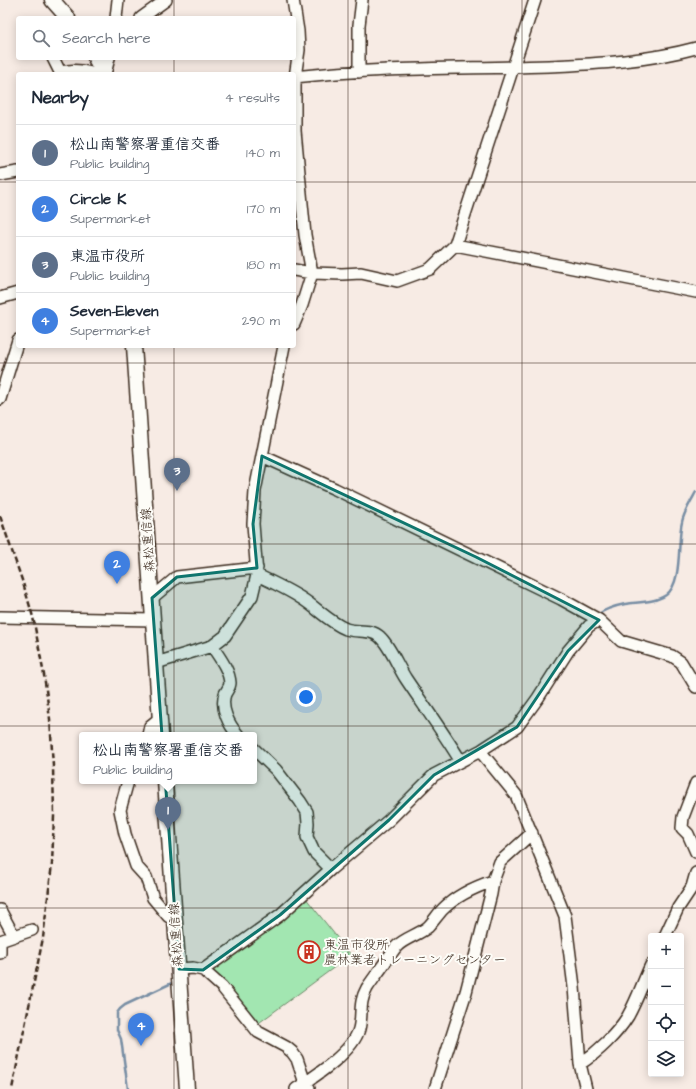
<!DOCTYPE html>
<meta charset="utf-8">
<style>
:root{--surface:#fff;--page:#f2f2f3;--text:#1f2937;--muted:#747a83;--line:#e0e1e3;--accent:#c8321e}
body{margin:0;font-family:"Architects Daughter","Klee One",sans-serif;background:var(--page);color:var(--text)}
.controls{position:absolute;right:12px;bottom:12px;display:grid;overflow:hidden;border-radius:4px;box-shadow:0 2px 10px #0003}
.controls button{width:36px;height:36px;display:grid;place-items:center;padding:0;border:0;border-bottom:1px solid var(--line);background:var(--surface);color:var(--text);font:20px sans-serif}
.you{position:absolute;left:306px;top:697px;width:14px;height:14px;margin:-10px;border:3px solid #fff;border-radius:50%;background:#1a73e8;box-shadow:0 0 0 6px #1a73e833}
.badge{display:grid;place-items:center;width:26px;height:26px;border-radius:50%;background:var(--accent);color:#fff;font-size:13px;font-weight:700}
.pin{position:absolute;translate:-50% -33px;filter:drop-shadow(0 1px 2px #0008)}
.pin::after{content:'';position:absolute;top:21px;width:14px;height:12px;background:inherit;clip-path:polygon(0 0,100% 0,50% 100%)}
.popup{position:absolute;left:79px;top:732px;width:178px;height:52px;box-sizing:border-box;display:grid;place-content:center;border-radius:4px;background:var(--surface);filter:drop-shadow(0 1px 3px #0005);font-size:13px;white-space:nowrap;color:var(--muted)}
.popup b{font-size:15px;color:var(--text)}
.popup::after{content:'';position:absolute;left:50%;top:100%;margin-left:-8px;border:8px solid transparent;border-top-color:var(--surface)}
.list{margin:0;padding:0;list-style:none}
h2{display:flex;justify-content:space-between;align-items:center;height:52px;margin:0;padding:0 16px;font-size:17px}
h2 small{font-size:13px;font-weight:400;color:var(--muted)}
.list li{display:grid;grid-template-columns:26px 1fr auto;gap:12px;align-items:center;box-sizing:border-box;height:56px;padding:0 16px;border-top:1px solid var(--line)}
.list b{display:block;font-size:15px;white-space:nowrap}
.list p{margin:0;font-size:13px;white-space:nowrap;color:var(--muted)}
.list em{font-size:13px;font-style:normal;color:var(--muted)}
.icon{flex:none;width:22px;height:22px;fill:none;stroke:currentColor;stroke-width:2;stroke-linecap:round;stroke-linejoin:round}
.map{position:relative;flex:none;width:696px;height:1089px;overflow:hidden}
.search{position:absolute;background:var(--surface);box-shadow:0 2px 10px #0003;left:16px;top:16px;width:280px;height:44px;display:flex;align-items:center;gap:10px;box-sizing:border-box;padding:0 14px;border-radius:4px;color:var(--muted);font-size:15px}
.panel{position:absolute;background:var(--surface);box-shadow:0 2px 10px #0003;left:16px;top:72px;width:280px;height:276px;border-radius:4px}
.map>svg:first-child{display:block}
</style>
<div class="map">
<svg width="696" height="1089" viewBox="0 0 696 1089">
<rect width="100%" height="100%" fill="#f7ebe4"/>
<filter id="ink" filterUnits="userSpaceOnUse"><feTurbulence type="fractalNoise" baseFrequency=".025" numOctaves="2"/><feDisplacementMap in="SourceGraphic" scale="8" xChannelSelector="R" yChannelSelector="G"/><feConvolveMatrix kernelMatrix="1 2 1 2 8 2 1 2 1" color-interpolation-filters="sRGB"/></filter>
<g filter="url(#ink)">
<path fill="#a2e6b1" stroke="#6e8868" d="M305 897 351 955 256 1025 211 968Z"/>
<g fill="none" stroke-linecap="round" stroke-linejoin="round">
<path stroke="#788ea4" stroke-width="2.5" d="M597 615C605 609 615 606 625 604 638 602 654 603 666 595 683 583 677 542 682 522 684 512 691 501 696 492
M480 744 491 737
M128 1089 121 1039 117 1030V1013L120 1009 125 1005 174 982"/>
<g stroke="#3b2a1e" stroke-width="14">
<path id="minor" d="M293 0 298 31 299 50 295 77V131L305 235 312 273 302 305 294 324
M116 18 118 0
M141 18 166 0
M53 58 60 72C75 69 83 71 97 74
M359 72V25L362 0
M105 74 109 58
M294 77C378 67 464 69 549 66 598 64 648 61 696 48
M0 175 18 172
M455 245 696 292
M294 270 312 273 342 274 361 273 397 281 430 269 455 245 535 0
M0 298 18 293
M0 399 18 340
M262 456 335 489 561 599 599 620 621 641 672 656 681 662 696 687
M257 575C272 582 287 589 301 598 316 607 329 622 346 629 357 633 371 628 380 637 390 646 398 667 406 679 424 706 443 732 460 760
M152 598 177 577 257 568
M0 617 153 620
M212 646C219 657 229 669 230 683 230 687 227 690 225 694 220 708 229 725 238 735
M156 663 212 646 225 636 252 596 257 575 253 524 255 491 284 346
M148 735 150 726 160 718
M254 749 276 770 300 801 307 812 308 823 307 837 314 852 331 869 389 820 434 775 480 751 517 727 538 698 568 651 589 626 599 620
M480 751 516 795 565 916 574 987 580 1064 586 1089
M128 781 120 810 125 834 136 866 146 877 153 898 168 916 175 921
M696 783 683 817 682 828 688 834 696 852
M0 910 14 936
M665 936 678 908 692 887 696 873
M0 941 32 930
M0 953V941
M179 969 193 968 203 970 222 987 258 1032 286 1047 292 1052 297 1059 305 1083 309 1088
M203 970 280 915 331 869
M580 1064C598 1052 617 1034 628 1016 637 1000 643 982 651 965
M296 1089C314 1077 353 1052 359 1029 363 1014 358 1004 367 988 373 979 380 970 386 961 390 956 393 950 397 946 405 938 418 935 428 927 433 922 438 914 443 909 457 895 475 887 493 881
M435 1089 466 992 491 894 493 881 500 862 532 833"/>
</g>
<g stroke="#3b2a1e" stroke-width="17">
<path id="major" d="M52 0 68 18
M95 58 104 74
M134 346 161 735
M165 781 187 1089"/>
</g>
<use href="#minor" stroke="#fdfcf7" stroke-width="11"/>
<use href="#major" stroke="#fdfcf7" stroke-width="14"/>
<path stroke="#3b2a1e" stroke-width="2.5" stroke-dasharray="6 3" stroke-linecap="butt" d="M0 516 23 583 33 617 44 675 50 719 53 766 54 816 52 864 43 938 12 1089"/>
</g>
</g>
<path fill="#0f766e" fill-opacity="0.2" stroke="#0f766e" stroke-width="3" stroke-linejoin="round" d="M262 456 476 557 599 620 568 651 517 727 434 775 389 820 280 915 203 970 179 969 152 598 177 577 257 568 253 524Z"/>
<path fill="none" stroke="#3b2a1e" stroke-width="1" stroke-opacity="0.55" d="M174 0V18M348 0V1089M522 0V1089M174 58V74M0 182H18M294 182H696M174 346V1089M0 363H696M0 544H696M0 726H696M0 908H696"/>
<defs>
<g id="building-ring" transform="scale(1.15)"><circle r="9.5" fill="#fdfcf7" stroke="#c8321e" stroke-width="1.5"/><path d="M-4-6H4V6H1V3H-1V6H-4ZM-2.5-4.3h1.7v1.8h-1.7ZM.8-4.3h1.7v1.8H.8ZM-2.5-1h1.7V.8h-1.7ZM.8-1h1.7V.8H.8Z" fill="#c8321e"/></g>
</defs>
<g fill-rule="evenodd">
<use href="#building-ring" x="309" y="952"/>
</g>
<g text-anchor="middle" dominant-baseline="central" stroke-width="4" stroke-linejoin="round" paint-order="stroke">
<g font-size="13" fill="#3b2a1e" stroke="#fdfcf7">
<text transform="translate(148 540) rotate(-94)">森松重信線</text>
<text transform="translate(176 935) rotate(-94)">森松重信線</text>
</g>
<g font-size="13" fill="#3b2a1e" stroke="#fdfcf7" text-anchor="start">
<text x="324" y="945">東温市役所<tspan x="324" dy="15">農林業者トレーニングセンター</tspan></text>
</g>
</g>
</svg>
<div class="controls">
<button>+</button>
<button>−</button>
<button><svg class="icon" aria-label="locate" viewBox="0 0 24 24"><circle cx="12" cy="12" r="6"/><path d="M12 2v4M12 18v4M2 12h4M18 12h4"/></svg></button>
<button><svg class="icon" aria-label="layers" viewBox="0 0 24 24"><path d="M12 4l9 5-9 5-9-5zM3 14l9 5 9-5"/></svg></button>
</div>
<div class="you"></div>
<div class="pin badge" style="left:168px;top:830px;background:#5c6f8a">1</div>
<div class="popup"><b>松山南警察署重信交番</b>Public building</div>
<div class="pin badge" style="left:117px;top:584px;background:#3f7fe0">2</div>
<div class="pin badge" style="left:177px;top:491px;background:#5c6f8a">3</div>
<div class="pin badge" style="left:141px;top:1046px;background:#3f7fe0">4</div>
<div class="search"><svg class="icon" aria-label="search" viewBox="0 0 24 24"><circle cx="10" cy="10" r="6"/><path d="M15 15l6 6"/></svg>Search here</div>
<section class="panel">
<h2>Nearby<small>4 results</small></h2>
<ul class="list">
<li><span class="badge" style="background:#5c6f8a">1</span><div><b>松山南警察署重信交番</b><p>Public building</p></div><em>140 m</em></li>
<li><span class="badge" style="background:#3f7fe0">2</span><div><b>Circle K</b><p>Supermarket</p></div><em>170 m</em></li>
<li><span class="badge" style="background:#5c6f8a">3</span><div><b>東温市役所</b><p>Public building</p></div><em>180 m</em></li>
<li><span class="badge" style="background:#3f7fe0">4</span><div><b>Seven-Eleven</b><p>Supermarket</p></div><em>290 m</em></li>
</ul>
</section>
</div>
